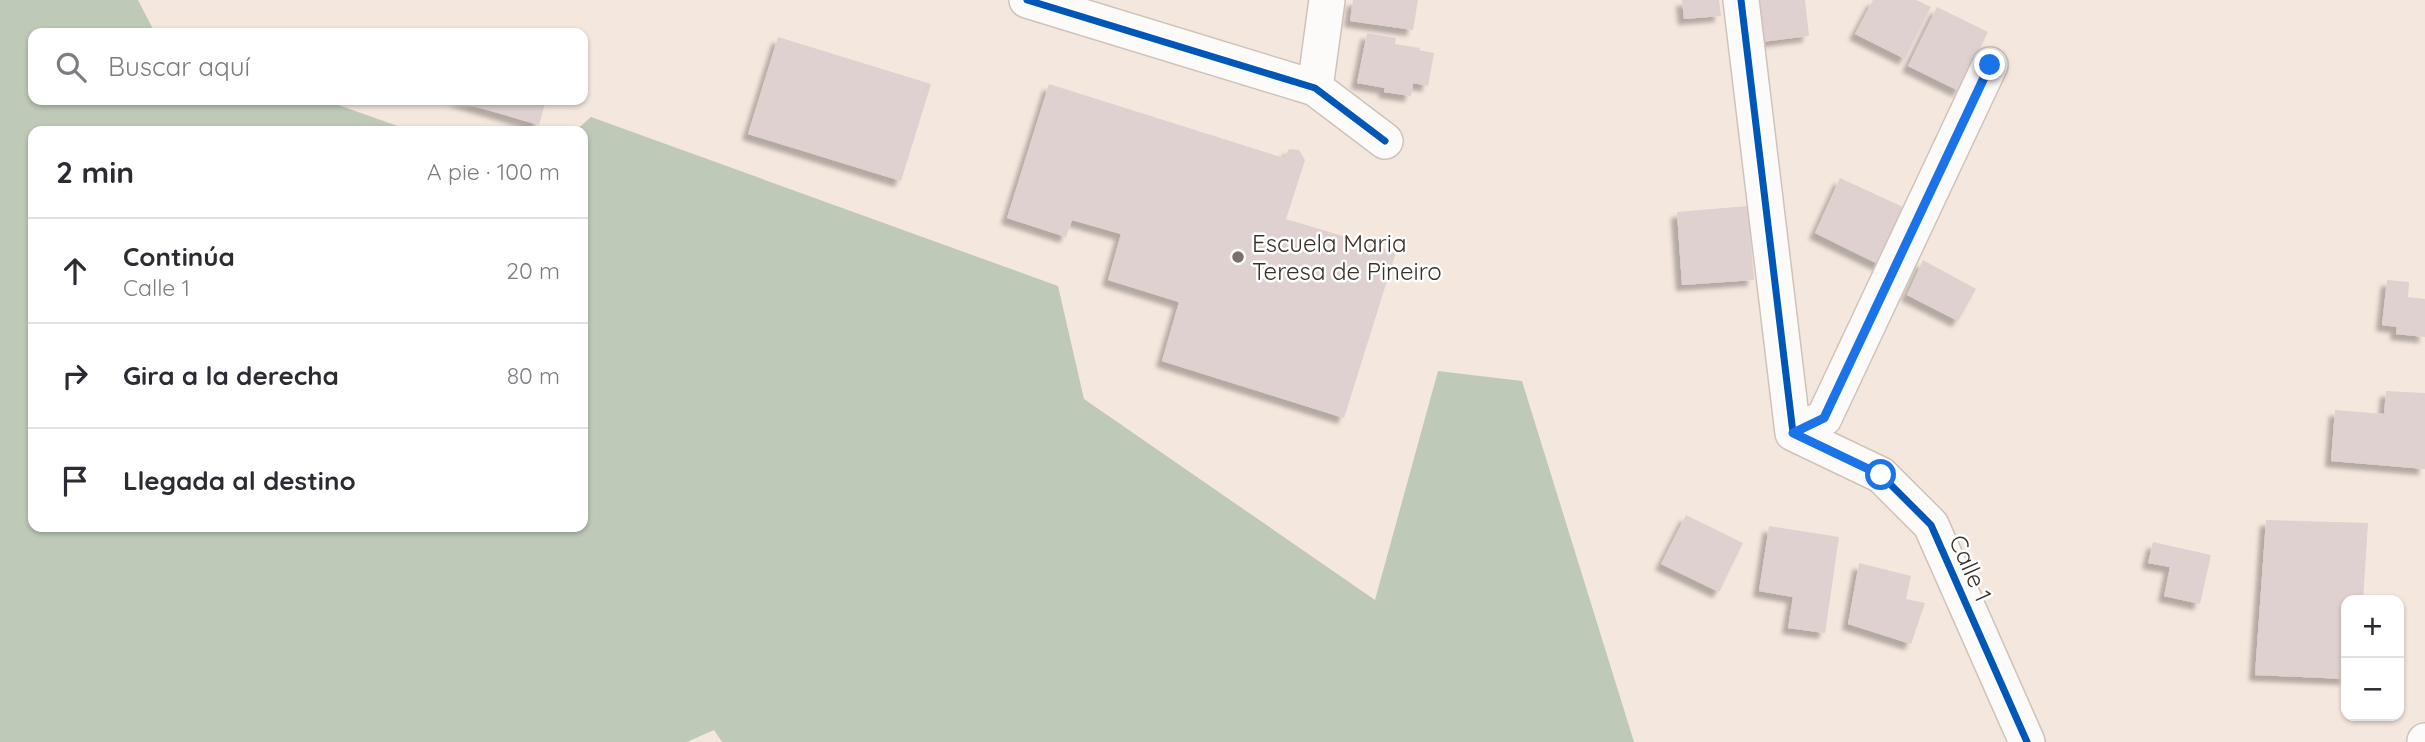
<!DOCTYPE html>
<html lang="es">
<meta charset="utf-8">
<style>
:root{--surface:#fff;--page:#f7f7f7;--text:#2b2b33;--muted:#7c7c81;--line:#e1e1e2}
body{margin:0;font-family:Quicksand,sans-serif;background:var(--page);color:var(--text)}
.controls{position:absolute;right:21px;bottom:21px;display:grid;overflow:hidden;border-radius:14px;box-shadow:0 2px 5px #0004}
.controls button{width:63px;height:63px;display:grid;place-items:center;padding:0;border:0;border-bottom:2px solid var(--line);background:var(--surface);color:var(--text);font:35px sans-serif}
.stop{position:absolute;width:21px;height:21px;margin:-16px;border:5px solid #1a73e8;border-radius:50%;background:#fff}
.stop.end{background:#1a73e8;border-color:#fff;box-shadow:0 2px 7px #0008}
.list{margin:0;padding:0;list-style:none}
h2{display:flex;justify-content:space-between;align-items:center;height:91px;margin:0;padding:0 28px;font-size:30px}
h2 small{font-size:23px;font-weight:400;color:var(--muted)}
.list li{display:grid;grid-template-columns:46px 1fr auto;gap:21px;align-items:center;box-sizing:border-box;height:105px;padding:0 28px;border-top:2px solid var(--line)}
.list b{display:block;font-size:26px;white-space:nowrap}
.list p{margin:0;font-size:23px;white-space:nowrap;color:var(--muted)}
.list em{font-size:23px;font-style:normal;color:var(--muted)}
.icon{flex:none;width:38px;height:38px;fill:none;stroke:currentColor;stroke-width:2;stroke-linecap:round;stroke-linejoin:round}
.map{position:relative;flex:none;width:2425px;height:742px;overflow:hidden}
.search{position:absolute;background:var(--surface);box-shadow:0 2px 5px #0004;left:28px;top:28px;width:560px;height:77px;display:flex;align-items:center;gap:18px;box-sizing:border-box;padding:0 24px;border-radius:14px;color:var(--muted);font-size:26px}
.panel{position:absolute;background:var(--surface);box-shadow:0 2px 5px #0004;left:28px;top:126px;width:560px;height:406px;border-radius:14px}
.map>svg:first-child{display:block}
</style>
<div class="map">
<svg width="2425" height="742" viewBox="0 0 2425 742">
<defs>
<filter id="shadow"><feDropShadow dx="-6" dy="6" stdDeviation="2" flood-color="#0004"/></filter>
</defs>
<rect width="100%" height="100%" fill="#f4e7de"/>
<path fill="#bec9b8" d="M0 0H138L155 33H33V100H324L412 131H33V527H583V131H575L591 117 1058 286 1084 399 1375 600 1438 371 1522 381 1634 742H722L714 730 687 742H0Z"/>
<path fill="#ded1cf" filter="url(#shadow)" d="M1353 0H1418L1413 30 1350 21Z
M1682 0H1719L1721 16 1684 19Z
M1757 0H1805L1809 36 1762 42Z
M1873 0H1916L1931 7 1905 59 1855 34Z
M1937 7 1988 32 1959 91 1908 66Z
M1367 33 1396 38 1395 44 1420 48 1419 50 1434 53 1428 86 1413 83 1411 96 1384 92 1385 88 1357 83Z
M778 37 931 84 901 181 748 134Z
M1049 84 1284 158 1289 149 1299 150 1305 160 1286 219 1396 252 1344 418 1162 361 1179 302 1108 280 1121 234 1072 220 1066 237 1007 218Z
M453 100H546L539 125Z
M1840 178 1905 208 1880 265 1815 233Z
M1748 206 1754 280 1682 285 1677 212Z
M1923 260 1976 289 1958 321 1907 295Z
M2387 280 2409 282 2408 297 2425 299V337L2396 334 2397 327 2382 325Z
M2386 391 2425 393V469L2331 461 2335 410 2384 414Z
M1686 515 1743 543 1719 592 1661 564Z
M2266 520 2368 523 2363 600H2346V679L2255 675Z
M1769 526 1839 537 1825 633 1788 628 1793 597 1759 591Z
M2153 542 2211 555 2200 604 2164 596 2170 567 2148 563Z
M1859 563 1911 576 1906 599 1925 603 1911 644 1848 624Z"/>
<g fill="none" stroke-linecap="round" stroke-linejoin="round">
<g stroke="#cec3bb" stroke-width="38">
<path id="minor" d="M1027 0 1315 88 1385 141
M1741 0 1793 433
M1315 88 1327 0
M1793 433 1824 418 1990 65
M1793 433 1881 475 1931 525 2027 742
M2425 742V741"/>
</g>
<use href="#minor" stroke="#fdfbfa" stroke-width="35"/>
<g stroke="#fff" stroke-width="11">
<path id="cycleway" d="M1027 0 1315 88 1385 141
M1741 0 1793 433 1881 475 1931 525 2027 742"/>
</g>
<use href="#cycleway" stroke="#0057b8" stroke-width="7"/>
</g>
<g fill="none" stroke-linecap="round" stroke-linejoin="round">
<path stroke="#1a73e8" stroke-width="9" d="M1881 475 1793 433 1824 418 1990 65"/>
</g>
<circle fill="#7b7068" stroke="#fff" stroke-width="2.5" cx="1238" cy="257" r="7"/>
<g text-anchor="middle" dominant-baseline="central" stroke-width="5" stroke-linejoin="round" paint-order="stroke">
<g font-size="24" fill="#3a3028" stroke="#fff" text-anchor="start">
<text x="1252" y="243">Escuela Maria<tspan x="1252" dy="28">Teresa de Pineiro</tspan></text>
</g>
<g font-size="24" fill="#3a3028" stroke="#fff">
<text transform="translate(1971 568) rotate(66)">Calle 1</text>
</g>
</g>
</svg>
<div class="controls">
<button>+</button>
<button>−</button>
</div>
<div class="stop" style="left:1881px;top:475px"></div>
<div class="stop end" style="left:1990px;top:65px"></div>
<div class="search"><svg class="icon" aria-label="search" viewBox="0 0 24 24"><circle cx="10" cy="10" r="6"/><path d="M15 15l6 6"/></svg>Buscar aquí</div>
<section class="panel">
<h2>2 min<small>A pie · 100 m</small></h2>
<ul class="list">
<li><svg class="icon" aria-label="ahead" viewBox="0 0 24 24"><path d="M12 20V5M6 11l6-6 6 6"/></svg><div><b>Continúa</b><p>Calle 1</p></div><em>20 m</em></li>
<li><svg class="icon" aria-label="right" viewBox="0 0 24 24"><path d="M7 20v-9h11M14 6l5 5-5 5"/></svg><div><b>Gira a la derecha</b></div><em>80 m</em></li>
<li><svg class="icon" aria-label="arrive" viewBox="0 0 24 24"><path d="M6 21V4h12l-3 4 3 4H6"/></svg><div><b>Llegada al destino</b></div></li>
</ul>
</section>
</div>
